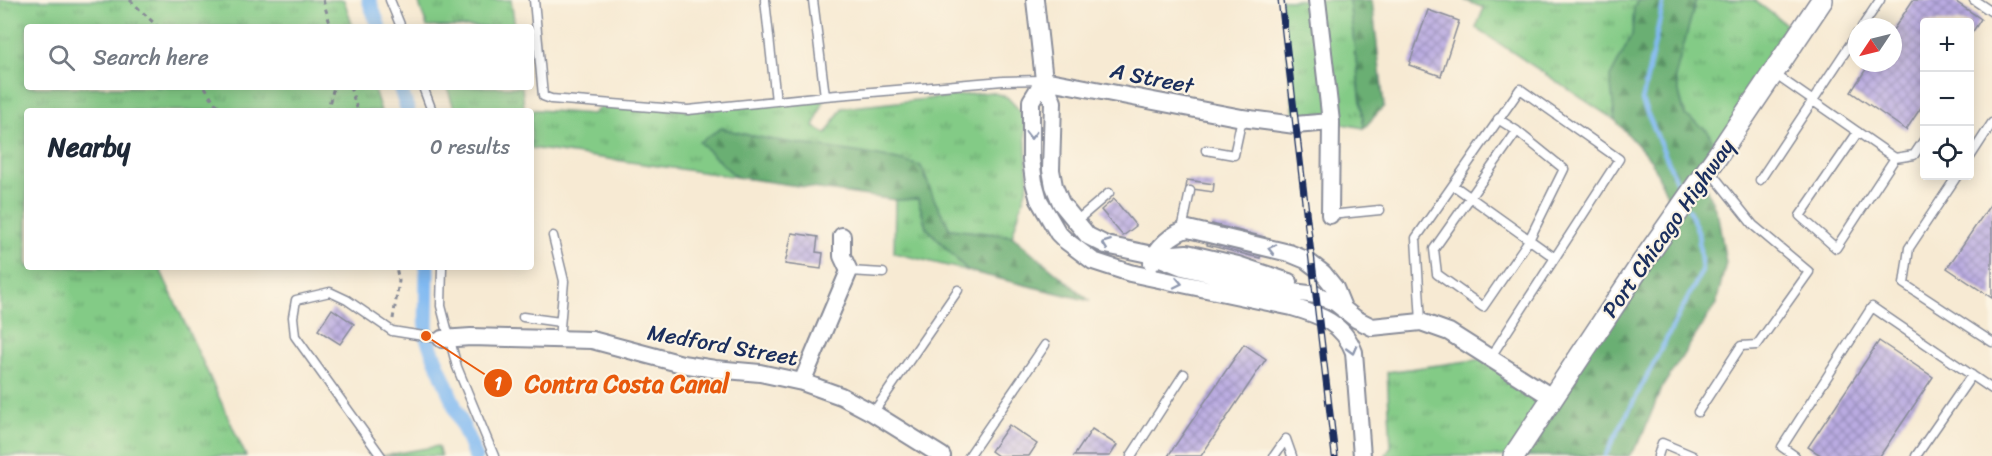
<!DOCTYPE html>
<meta charset="utf-8">
<style>
:root{--surface:#fff;--page:#f6f6f7;--text:#1f2937;--muted:#747a83;--line:#e0e1e3}
body{margin:0;font-family:Sriracha,sans-serif;background:var(--page);color:var(--text)}
.controls{position:absolute;right:18px;top:18px;display:grid;overflow:hidden;border-radius:6px;box-shadow:0 3px 15px #0003}
.controls button{width:54px;height:54px;display:grid;place-items:center;padding:0;border:0;border-bottom:2px solid var(--line);background:var(--surface);color:var(--text);font:30px sans-serif}
.compass{position:absolute;left:1848px;top:18px;width:54px;height:54px;border-radius:50%;background:var(--surface);box-shadow:0 3px 15px #0003;rotate:235deg}
.list{margin:0;padding:0;list-style:none}
h2{display:flex;justify-content:space-between;align-items:center;height:78px;margin:0;padding:0 24px;font-size:26px}
h2 small{font-size:20px;font-weight:400;color:var(--muted)}
.icon{flex:none;width:33px;height:33px;fill:none;stroke:currentColor;stroke-width:2;stroke-linecap:round;stroke-linejoin:round}
.map{position:relative;flex:none;width:1992px;height:456px;overflow:hidden}
.search{position:absolute;background:var(--surface);box-shadow:0 3px 15px #0003;left:24px;top:24px;width:510px;height:66px;display:flex;align-items:center;gap:15px;box-sizing:border-box;padding:0 21px;border-radius:6px;color:var(--muted);font-size:22px}
.panel{position:absolute;background:var(--surface);box-shadow:0 3px 15px #0003;left:24px;top:108px;width:510px;height:162px;border-radius:6px}
.map>svg:first-child{display:block}
</style>
<div class="map">
<svg width="1992" height="456" viewBox="0 0 1992 456">
<defs>
<pattern id="grass-tufts" width="24" height="20" patternUnits="userSpaceOnUse" patternTransform="scale(1.5)"><rect width="24" height="20" fill="#83cb86"/><path d="M3 7l-1-3M5 7V3M7 7l1-3M15 17l-1-3M17 17v-4M19 17l1-3" fill="none" stroke="#6aa571"/></pattern>
<pattern id="forest-firs" width="22" height="20" patternUnits="userSpaceOnUse" patternTransform="scale(1.5)"><rect width="22" height="20" fill="#6aaf73"/><path d="M5 1l3.5 6h-7zM16 11l3.5 6h-7z" fill="#568f62"/></pattern>
<pattern id="building-cross-hatch" width="8" height="8" patternUnits="userSpaceOnUse" patternTransform="scale(1.5)"><rect width="8" height="8" fill="#baabe1"/><path d="M0 0l8 8M0 8l8-8" fill="none" stroke="#968cba"/></pattern>
</defs>
<rect width="100%" height="100%" fill="#fcf5e5"/>
<filter id="ink" filterUnits="userSpaceOnUse"><feTurbulence type="fractalNoise" baseFrequency=".0167" numOctaves="2"/><feDisplacementMap in="SourceGraphic" scale="12" xChannelSelector="R" yChannelSelector="G"/><feConvolveMatrix kernelMatrix="1 2 1 2 8 2 1 2 1" color-interpolation-filters="sRGB"/></filter>
<filter id="wash" filterUnits="userSpaceOnUse"><feTurbulence type="fractalNoise" baseFrequency=".008" numOctaves="4" result="noise"/><feDisplacementMap in="SourceGraphic" scale="24" xChannelSelector="R" yChannelSelector="G"/><feGaussianBlur stdDeviation="1.35" result="paint"/><feColorMatrix in="noise" values="0 0 0 0 0 0 0 0 0 0 0 0 0 0 0 0 0 1.4 0 .05"/><feComposite in="paint" operator="in"/></filter>
<g filter="url(#wash)">
<rect width="100%" height="100%" fill="#f7ead3"/>
<path fill="url(#grass-tufts)" stroke="#4f7d72" stroke-width="1.5" d="M0 0H344L353 27H27V87H373L381 111H27V267H159L246 456H0Z
M418 0H511L515 27H427Z
M1281 0H1349L1364 128 1331 122 1295 125Z
M1464 0H1754L1799 34 1702 178 1476 28 1484 8Z
M447 87H522L524 109 593 114 603 103 688 110 825 96 814 127 826 134 842 108 991 92 1007 97 1020 111 1025 125 1028 184 1012 236 950 229 935 201 752 137 721 129 700 142 736 177 531 148V111H455Z
M918 199 926 227 968 271 894 253 895 200Z
M1490 358 1553 398 1514 456H1385L1391 447 1387 372Z
M438 446 441 456H382Z"/>
<path fill="url(#forest-firs)" stroke="#426f68" stroke-width="1.5" d="M1349 0H1372L1384 106 1364 128Z
M1638 0H1696L1675 77 1685 115 1708 131 1718 155 1702 178 1718 216 1726 263 1716 304 1661 389 1641 439 1629 456H1514L1676 215 1651 160 1615 120 1610 77 1632 35 1634 7Z
M721 128C786 147 855 147 921 166L935 201 950 229 1012 236 1090 301 968 271 926 227 918 199 895 200 736 177 699 142Z"/>
<g fill="none" stroke-linecap="round" stroke-linejoin="round">
<path stroke="#81baf2" stroke-width="4.5" d="M1664 0 1642 101 1682 194
M1605 456 1702 271 1698 232 1689 210"/>
<path stroke="#81baf2" stroke-width="15" d="M369 0 379 27
M400 87 408 111
M427 267 426 336 475 456"/>
</g>
<g id="blocks">
<path fill="url(#building-cross-hatch)" d="M1913 0H1953L1981 19 1970 36V22H1924V103L1906 130 1851 92 1870 63H1893V30Z
M1428 10 1459 21 1441 76 1409 65Z
M1187 180 1214 184 1213 192 1186 188Z
M1114 199 1136 226 1123 236 1101 210Z
M1992 202V298L1947 268Z
M1212 224 1265 237 1260 258 1207 245Z
M792 233 818 237 816 252 823 253 821 269 785 264Z
M332 309 354 324 340 344 318 330Z
M1879 341 1933 377 1880 456H1822L1808 447Z
M1244 344 1266 359 1201 456H1168Z
M1009 425 1037 444 1029 456H998L991 451Z
M1092 429 1117 445 1110 456H1074Z"/>
</g>
</g>
<g filter="url(#ink)">
<use href="#blocks" fill-opacity="0" stroke="#898c98" stroke-width="1.5"/>
<g fill="none" stroke-linecap="round" stroke-linejoin="round">
<g stroke="#898c98" stroke-width="11">
<path id="service" d="M390 0 401 27
M534 0 543 96 551 99 688 110 825 96 1003 81 1043 80
M765 0 776 101
M813 0 825 96
M1974 0 1992 12
M1862 27 1880 0
M1773 73 1895 158 1836 248 1800 216 1858 132
M423 87 432 111
M1498 119 1517 131
M1517 131 1564 169 1529 240 1483 307 1437 274 1434 249Z
M1206 150 1234 155 1242 118
M1970 157 1992 123
M1895 158 1914 155 1924 140
M1957 176 1909 248 1904 284 1992 342
M1760 180 1857 34
M1453 185 1555 258
M1330 215 1380 210
M1075 222 1109 193
M1182 230 1190 191
M553 236 564 281 559 339
M442 267 441 306 457 367 494 456
M849 271 883 273
M523 317 560 322
M1421 322 1416 238 1520 89 1619 159 1490 358
M1698 412 1741 346 1757 345 1809 272 1753 225 1709 170
M873 413 958 290
M381 456 295 336 293 317 296 300 330 292 347 300 392 331 442 339
M969 456 1045 345
M1131 456 1184 374
M1274 456 1286 439 1292 456
M1658 456 1662 443 1693 456
M1795 456 1782 447 1872 307 1992 389
M1916 456 1972 375"/>
</g>
<g stroke="#898c98" stroke-width="20">
<path id="minor" d="M1035 0 1044 80 1242 118 1295 125 1331 122
M1317 0 1331 122 1330 215
M1044 80 1053 102 1051 170 1054 186 1061 203 1088 236 1106 245 1153 255 1183 267 1284 291 1317 295 1336 303 1356 319 1372 327 1421 322 1449 332 1553 398
M1044 80 1031 101V159L1034 182 1039 200 1058 233 1065 240 1093 261 1130 273 1292 307C1320 315 1343 323 1354 352L1362 456
M1160 255 1187 253 1238 265 1289 282
M1152 263C1154 249 1174 232 1188 229L1289 253 1306 260 1323 273 1335 288 1344 310
M442 339 471 337 592 340 682 364 715 369 760 373 802 382 841 396 873 413 942 456
M802 382 849 271 842 256V236"/>
</g>
<g stroke="#898c98" stroke-width="24">
<path id="tertiary" d="M1514 456 1642 263 1718 155 1822 0"/>
</g>
<path stroke="#898c98" stroke-width="3" stroke-dasharray="4.5 4.5" stroke-linecap="butt" d="M130 0 158 27
M323 0 331 27
M205 87 215 103 228 111
M350 87 358 111
M327 111 334 87
M393 319 399 281 396 267"/>
<use href="#service" stroke="#fff" stroke-width="8"/>
<use href="#minor" stroke="#fff" stroke-width="16"/>
<use href="#tertiary" stroke="#fff" stroke-width="21"/>
<g stroke="#1b2f5e" stroke-width="7">
<path id="rail" d="M1281 0 1335 456"/>
</g>
<use href="#rail" stroke="#fcf5e5" stroke-width="4.5" stroke-dasharray="14" stroke-linecap="butt"/>
</g>
<defs><path id="oneway-chevron" d="M-2-3.5L2.5 0L-2 3.5" fill="none" stroke-width="1.6" stroke-linecap="round" stroke-linejoin="round" transform="scale(1.5)"/></defs>
<g stroke="#8d97ae">
<use href="#oneway-chevron" transform="translate(1031 135) rotate(90)"/>
<use href="#oneway-chevron" transform="translate(1106 244) rotate(-160)"/>
<use href="#oneway-chevron" transform="translate(1272 249) rotate(-167)"/>
<use href="#oneway-chevron" transform="translate(1178 283) rotate(12)"/>
<use href="#oneway-chevron" transform="translate(1352 350) rotate(75)"/>
</g>
</g>
<g text-anchor="middle" dominant-baseline="central" stroke-width="4.5" stroke-linejoin="round" paint-order="stroke">
<g font-size="22" fill="#1b2f5e" stroke="#fcf5e5">
<text transform="translate(1152 78) rotate(11)">A Street</text>
<text transform="translate(1668 228) rotate(-55)">Port Chicago Highway</text>
<text transform="translate(723 345) rotate(10)">Medford Street</text>
</g>
</g>
<path fill="none" stroke="#e8590c" stroke-width="2" d="M426 336L498 383"/>
<g fill="#e8590c" stroke="#fcf5e5" stroke-width="2">
<circle cx="426" cy="336" r="6"/>
<circle cx="498" cy="383" r="15"/>
</g>
<g font-size="18" text-anchor="middle" font-weight="bold" fill="#fff">
<text x="498" y="390">1</text>
</g>
<g font-size="24" text-anchor="middle" font-weight="bold" fill="#e8590c" stroke="#fcf5e5" stroke-width="4.5" stroke-linejoin="round" paint-order="stroke">
<text x="627" y="392">Contra Costa Canal</text>
</g>
</svg>
<div class="controls">
<button>+</button>
<button>−</button>
<button><svg class="icon" aria-label="locate" viewBox="0 0 24 24"><circle cx="12" cy="12" r="6"/><path d="M12 2v4M12 18v4M2 12h4M18 12h4"/></svg></button>
</div>
<svg class="compass" viewBox="-18 -18 36 36"><path d="M0-13l5 13h-10z" fill="#e53935"/><path d="M0 13l5-13h-10z" fill="#747a83"/></svg>
<div class="search"><svg class="icon" aria-label="search" viewBox="0 0 24 24"><circle cx="10" cy="10" r="6"/><path d="M15 15l6 6"/></svg>Search here</div>
<section class="panel">
<h2>Nearby<small>0 results</small></h2>
<ul class="list">
</ul>
</section>
</div>
